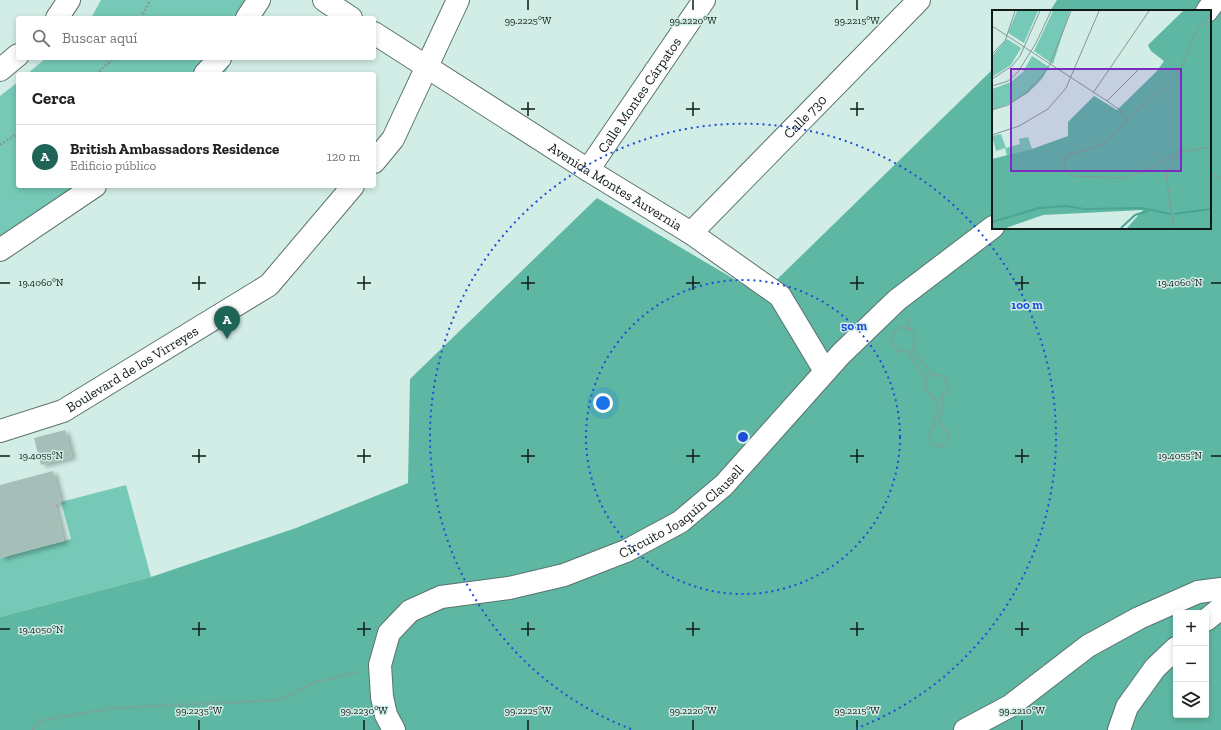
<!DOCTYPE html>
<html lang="es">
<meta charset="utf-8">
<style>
:root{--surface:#fff;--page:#f6f6f6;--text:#202124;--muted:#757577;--line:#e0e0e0;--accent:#1e6457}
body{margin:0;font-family:"Zilla Slab",serif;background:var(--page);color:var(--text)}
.controls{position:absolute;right:12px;bottom:12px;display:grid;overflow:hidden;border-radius:4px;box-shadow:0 2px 6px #0003}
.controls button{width:36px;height:36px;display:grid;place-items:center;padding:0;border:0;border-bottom:1px solid var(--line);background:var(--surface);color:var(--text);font:20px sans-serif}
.you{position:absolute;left:603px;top:403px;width:14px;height:14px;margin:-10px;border:3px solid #fff;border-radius:50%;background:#1a73e8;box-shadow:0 0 0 6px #1a73e833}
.badge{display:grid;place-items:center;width:26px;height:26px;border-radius:50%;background:var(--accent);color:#fff;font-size:13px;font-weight:700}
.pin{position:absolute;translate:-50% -33px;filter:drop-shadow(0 1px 2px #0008)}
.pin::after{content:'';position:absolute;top:21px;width:14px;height:12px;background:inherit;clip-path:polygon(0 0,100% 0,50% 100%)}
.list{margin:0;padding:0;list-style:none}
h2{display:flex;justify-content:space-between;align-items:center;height:52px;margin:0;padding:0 16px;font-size:17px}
h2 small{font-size:13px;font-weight:400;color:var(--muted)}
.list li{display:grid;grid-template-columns:26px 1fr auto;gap:12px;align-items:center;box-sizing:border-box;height:64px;padding:0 16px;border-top:1px solid var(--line)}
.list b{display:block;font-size:15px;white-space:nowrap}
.list p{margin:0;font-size:13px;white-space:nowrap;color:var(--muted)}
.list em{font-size:13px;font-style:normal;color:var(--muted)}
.icon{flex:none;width:22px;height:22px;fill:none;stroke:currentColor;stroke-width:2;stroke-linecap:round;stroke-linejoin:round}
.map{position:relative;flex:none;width:1221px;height:730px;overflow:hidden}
.search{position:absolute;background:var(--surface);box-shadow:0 2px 6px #0003;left:16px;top:16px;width:360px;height:44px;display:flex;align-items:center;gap:10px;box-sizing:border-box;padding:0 14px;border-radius:4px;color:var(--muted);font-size:15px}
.panel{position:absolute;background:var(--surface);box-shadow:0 2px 6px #0003;left:16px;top:72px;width:360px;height:116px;border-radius:4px}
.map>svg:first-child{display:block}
</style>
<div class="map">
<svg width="1221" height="730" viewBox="0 0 1221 730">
<defs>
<filter id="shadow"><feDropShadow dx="4.5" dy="2.5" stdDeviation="2" flood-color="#0004"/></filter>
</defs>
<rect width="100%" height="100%" fill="#d2ede6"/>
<path fill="#76c9b6" d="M101 0H270L259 18H91Z
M46 58H234L224 74H27Z
M18 82V186H99L0 247V96Z
M126 485 151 577 0 617V558L71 539 61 502Z"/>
<path fill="#5db7a3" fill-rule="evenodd" d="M1057 0H1221V730H0V617L151 577 296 528 408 483 410 379 597 198 761 295 993 69V228H1210V11H1050ZM1176 613H1206V715H1176Z"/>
<path fill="#a5bfb8" filter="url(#shadow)" d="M65 430 72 457 41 465 34 438Z
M53 471 61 502 55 504 64 541 0 558V485Z"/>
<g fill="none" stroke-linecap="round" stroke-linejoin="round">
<g stroke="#5b736d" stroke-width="24">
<g id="minor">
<path d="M324 0 351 18"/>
<path d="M1207 11 1215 0"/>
<path d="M247 18 259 0"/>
<path id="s1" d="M374 33 588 170 691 233 780 296 825 371"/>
<path d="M205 74 220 58"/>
<path d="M374 162 393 139 458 0"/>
<path id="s2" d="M588 170 704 0"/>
<path id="s3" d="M691 233 919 0"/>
<path d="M0 250 95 186"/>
<path id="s4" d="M0 431 63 411 269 285 353 186"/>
<path d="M1206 620 1221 608"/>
<path id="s5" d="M394 730 386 715 382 697 380 665 389 633 410 611 441 597 509 588 564 575 626 551 680 522 724 485 841 354 897 300 993 227"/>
<path d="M965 730 1010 706 1088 646 1139 618 1198 592 1221 589"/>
<path d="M1119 730 1127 707 1155 668 1176 648"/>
</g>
</g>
<g stroke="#5b736d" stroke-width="24">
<path id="major" d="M57 18 69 0
M0 70 18 55"/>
</g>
<path stroke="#879c96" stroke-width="2.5" stroke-dasharray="2 2" stroke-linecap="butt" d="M141 18 150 0
M96 74 114 58
M0 145 18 133
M1210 173 1221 179
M902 327C920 329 914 338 913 350L922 360 932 376C947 371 954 389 941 397 946 411 940 410 940 420 941 427 947 429 949 435 948 447 936 450 930 440V433L935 426 934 421 937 413 936 399C929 394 923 390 927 381L907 351H898C889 343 890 332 902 327Z
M909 329V319
M32 730 42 720 115 708 280 700 313 683 359 672"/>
<use href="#minor" stroke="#fff" stroke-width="22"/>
<use href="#major" stroke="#fff" stroke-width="22"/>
</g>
<path fill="none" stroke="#101a17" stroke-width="1.5" d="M528 0V10M693 0V10M857 0V10M528 102V116M693 102V116M857 102V116M521 109H535M686 109H700M850 109H864M199 276V290M364 276V290M528 276V290M693 276V290M857 276V290M1022 276V290M0 283H10M192 283H206M357 283H371M521 283H535M686 283H700M850 283H864M1015 283H1029M1211 283H1221M199 449V463M364 449V463M528 449V463M693 449V463M857 449V463M1022 449V463M0 456H10M192 456H206M357 456H371M521 456H535M686 456H700M850 456H864M1015 456H1029M1211 456H1221M199 622V636M364 622V636M528 622V636M693 622V636M857 622V636M1022 622V636M0 629H10M192 629H206M357 629H371M521 629H535M686 629H700M850 629H864M1015 629H1029M199 720V730M364 720V730M528 720V730M693 720V730M857 720V730M1022 720V730"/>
<g fill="none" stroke="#1d4ed8" stroke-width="2" stroke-dasharray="2 4">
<circle cx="743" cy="437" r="157"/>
<path d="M631 729A313 313 0 1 1 855 729"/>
</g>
<g text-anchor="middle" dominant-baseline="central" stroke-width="3" stroke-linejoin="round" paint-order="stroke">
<g font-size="14" fill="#101a17" stroke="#d2ede6">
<text stroke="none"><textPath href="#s2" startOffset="91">Calle Montes Cárpatos</textPath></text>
<text stroke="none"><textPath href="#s3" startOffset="163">Calle 730</textPath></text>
<text stroke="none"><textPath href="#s1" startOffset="286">Avenida Montes Auvernia</textPath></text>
<text stroke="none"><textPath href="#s4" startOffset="147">Boulevard de los Virreyes</textPath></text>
<text stroke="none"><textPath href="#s5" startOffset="425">Circuito Joaquín Clausell</textPath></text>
</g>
</g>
<g transform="translate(992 10)">
<rect width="219" height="219" fill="#d2ede6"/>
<path d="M25 1H46L32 33 16 23ZM61 1H78L61 54 42 41ZM15 29 29 38 19 55 0 67V46ZM40 46 57 57 50 69 36 83 19 93 0 100V79L19 72 31 62ZM9 124 14 138 28 134 27 129 36 127 40 139 15 146 13 138 4 141 0 126Z" fill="#76c9b6"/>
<path d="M191 1H219V218H135L151 200 51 205 14 218H0V149L40 139 76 126V112L102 86 125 100 165 61 172 51 159 41 156 35Z" fill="#5db7a3"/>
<path fill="none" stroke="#4ba592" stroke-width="2" d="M182 204 219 199M0 212 47 198 74 196 93 199 149 198 179 204M129 218 143 205 156 201"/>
<path fill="none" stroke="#849993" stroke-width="1" d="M219 4 203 24 189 58 174 77 144 101 114 132 98 139 76 144 72 156 75 162 81 166 133 168 151 162 186 142 219 137M0 16 115 91 128 100 134 111M0 44 13 31 23 1M0 69 20 56 28 46 48 1M0 76 16 71 26 62 44 33 59 1M101 83 157 1M115 91 148 58M0 100 16 95 34 83 50 66 58 54 79 1M0 125 27 116 56 99 74 78 107 1M182 218 174 164 180 152 192 141"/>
<path fill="#7b2cbf" fill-opacity="0.15" stroke="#7b2cbf" stroke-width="2" d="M19 59H189V161H19Z"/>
<rect width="219" height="219" fill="none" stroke="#101a17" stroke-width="2"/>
</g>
<g font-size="10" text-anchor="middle" fill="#101a17" stroke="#d2ede6" stroke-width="3" stroke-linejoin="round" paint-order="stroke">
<text x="528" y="24">99.2225°W</text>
<text x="693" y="24">99.2220°W</text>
<text x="857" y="24">99.2215°W</text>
<text x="41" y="286">19.4060°N</text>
<text x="1180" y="286">19.4060°N</text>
<text x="41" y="459">19.4055°N</text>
<text x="1180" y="459">19.4055°N</text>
<text x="41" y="633">19.4050°N</text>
<text x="199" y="714">99.2235°W</text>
<text x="364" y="714">99.2230°W</text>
<text x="528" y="714">99.2225°W</text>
<text x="693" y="714">99.2220°W</text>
<text x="857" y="714">99.2215°W</text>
<text x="1022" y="714">99.2210°W</text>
</g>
<circle cx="743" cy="437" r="6" fill="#1d4ed8" stroke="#d2ede6" stroke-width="2"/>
<g font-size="12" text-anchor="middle" font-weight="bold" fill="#1d4ed8" stroke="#d2ede6" stroke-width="3" stroke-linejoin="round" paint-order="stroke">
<text x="1027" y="309">100 m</text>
<text x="854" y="330">50 m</text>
</g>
</svg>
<div class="controls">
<button>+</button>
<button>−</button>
<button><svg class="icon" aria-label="layers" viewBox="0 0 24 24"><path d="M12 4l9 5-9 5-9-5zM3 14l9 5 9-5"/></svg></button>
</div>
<div class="you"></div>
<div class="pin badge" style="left:227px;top:339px">A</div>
<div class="search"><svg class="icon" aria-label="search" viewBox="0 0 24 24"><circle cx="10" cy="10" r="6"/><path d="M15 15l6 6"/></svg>Buscar aquí</div>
<section class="panel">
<h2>Cerca<small></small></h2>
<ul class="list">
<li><span class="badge">A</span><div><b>British Ambassadors Residence</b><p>Edificio público</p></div><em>120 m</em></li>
</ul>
</section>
</div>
